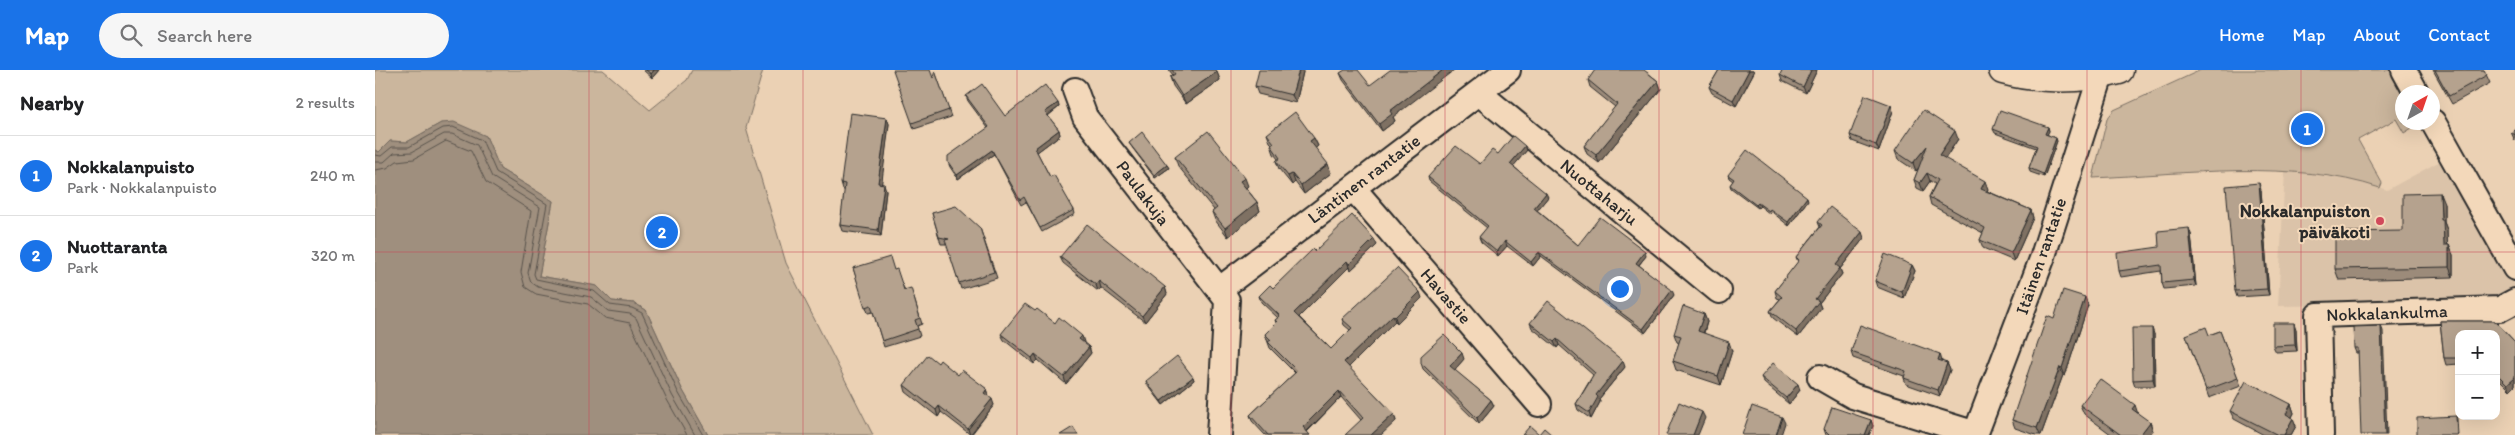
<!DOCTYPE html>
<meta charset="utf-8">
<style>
:root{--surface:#fff;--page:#f6f6f6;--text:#202124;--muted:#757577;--line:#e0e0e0;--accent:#1a73e8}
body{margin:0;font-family:Itim,sans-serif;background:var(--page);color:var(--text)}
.controls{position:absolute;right:15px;bottom:15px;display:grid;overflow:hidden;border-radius:10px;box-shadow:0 5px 20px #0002}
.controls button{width:45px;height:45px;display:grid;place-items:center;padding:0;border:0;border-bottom:1px solid var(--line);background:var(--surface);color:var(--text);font:25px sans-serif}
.compass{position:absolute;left:2020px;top:15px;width:45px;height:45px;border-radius:50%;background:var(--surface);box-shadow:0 5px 20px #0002;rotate:40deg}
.you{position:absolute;left:1244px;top:218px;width:18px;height:18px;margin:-12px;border:4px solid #fff;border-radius:50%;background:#1a73e8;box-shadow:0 0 0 8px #1a73e833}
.badge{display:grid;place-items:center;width:32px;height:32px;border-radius:50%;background:var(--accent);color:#fff;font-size:16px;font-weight:700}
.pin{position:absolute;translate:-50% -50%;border:2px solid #fff;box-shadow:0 1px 5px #0006}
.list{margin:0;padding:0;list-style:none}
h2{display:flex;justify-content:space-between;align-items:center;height:65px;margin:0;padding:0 20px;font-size:21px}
h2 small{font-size:16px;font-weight:400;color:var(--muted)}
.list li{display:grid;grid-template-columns:32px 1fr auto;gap:15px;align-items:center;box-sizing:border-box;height:80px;padding:0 20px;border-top:1px solid var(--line)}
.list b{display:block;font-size:19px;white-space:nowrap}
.list p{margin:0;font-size:16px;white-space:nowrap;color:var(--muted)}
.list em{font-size:16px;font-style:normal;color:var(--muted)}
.icon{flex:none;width:28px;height:28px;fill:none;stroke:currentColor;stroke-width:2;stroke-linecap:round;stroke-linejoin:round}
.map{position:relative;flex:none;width:2140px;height:365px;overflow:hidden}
header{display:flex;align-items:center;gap:30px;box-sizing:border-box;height:70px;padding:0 25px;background:var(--accent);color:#fff}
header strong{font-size:24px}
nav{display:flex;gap:28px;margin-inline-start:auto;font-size:18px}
.search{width:350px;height:45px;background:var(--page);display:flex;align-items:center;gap:12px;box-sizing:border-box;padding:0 18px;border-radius:28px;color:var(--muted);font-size:19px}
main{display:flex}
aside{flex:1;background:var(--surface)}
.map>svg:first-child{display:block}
</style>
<header>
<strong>Map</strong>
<div class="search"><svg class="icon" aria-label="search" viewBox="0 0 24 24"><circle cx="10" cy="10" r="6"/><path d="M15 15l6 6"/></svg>Search here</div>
<nav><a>Home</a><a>Map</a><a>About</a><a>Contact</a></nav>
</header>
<main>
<aside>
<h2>Nearby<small>2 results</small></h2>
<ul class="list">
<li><span class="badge">1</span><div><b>Nokkalanpuisto</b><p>Park · Nokkalanpuisto</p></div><em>240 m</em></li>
<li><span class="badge">2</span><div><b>Nuottaranta</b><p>Park</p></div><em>320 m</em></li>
</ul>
</aside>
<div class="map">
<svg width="2140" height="365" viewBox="0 0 2140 365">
<rect width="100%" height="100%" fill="#ebd1b4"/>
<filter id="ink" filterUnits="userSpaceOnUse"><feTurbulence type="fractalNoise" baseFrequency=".02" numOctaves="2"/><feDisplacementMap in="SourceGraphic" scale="10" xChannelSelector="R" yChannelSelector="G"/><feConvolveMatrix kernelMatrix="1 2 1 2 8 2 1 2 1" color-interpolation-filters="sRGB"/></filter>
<g filter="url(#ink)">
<path fill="#dbc3a9" d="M2067 90 2122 181 2140 215V220L2127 228 2105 233 1903 236 1910 100 1989 112 2012 120Z"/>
<path fill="#cbb69d" stroke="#7b7064" d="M0 0H228L275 40 312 10 317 0H388L371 58 411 193 498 365H333L307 319 271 240 259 233 237 231 222 216 164 206 178 131 125 99 111 66 66 53 32 72 15 71 4 82 0 80Z
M1826 0H2024L2036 22H2028V52L2045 53 2029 63 2021 49 1983 70 2007 113 2005 118C1919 89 1808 104 1718 108L1732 49 1739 40Z"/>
<path fill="#9f8f7e" stroke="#71675d" d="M79 52 111 66 125 99 178 131 164 206 222 216 237 231 259 233 271 240 307 319 333 365H0V80L4 82 15 71 32 72 66 53Z"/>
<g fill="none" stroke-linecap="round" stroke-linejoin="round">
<path stroke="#59534c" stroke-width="1" d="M0 85 6 86 17 77H34L68 58 78 57 107 70 121 102 172 134 159 204 161 209 219 221 235 235 257 238 267 243 303 322 328 365
M0 92H9L19 83 37 82 69 64H77L102 75 117 107 165 137 153 203 156 212 163 217 216 227 233 241 255 244 261 248 297 325 320 365
M0 100 12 98 22 91 39 89 71 71 96 81 111 112 156 141 146 202 150 217 161 224 213 234 230 248 255 253 291 328 312 365"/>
<g stroke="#2b2b2b" stroke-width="28">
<path id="minor" d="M2029 0 2041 22
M700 20 710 47 852 230 844 365
M1104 23 1344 221
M2058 52 2140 198
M978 118 1164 334
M845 219 1133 0
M1445 307 1478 326 1601 364
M1600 365 1667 189 1726 5
M1946 365 1943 245 2125 239 2140 231"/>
</g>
<g stroke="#2b2b2b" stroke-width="31">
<path id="secondary" d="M1628 0C1664 10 1707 10 1744 0"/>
</g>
<use href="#minor" stroke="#f3d8ba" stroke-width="24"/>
<use href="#secondary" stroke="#f3d8ba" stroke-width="28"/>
</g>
<path fill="#9c8b7a" stroke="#2b2b2b" d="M268 0H284L277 8Z
M794 0H841L845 10 811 34 798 16 795 7 798 5Z
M1344 0H1378L1379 2 1361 36 1337 23 1334 17Z
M1442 0 1431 23 1407 11 1405 5Z
M2058 0H2109L2115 13 2077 34Z
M560 1 576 47 539 59 537 53 558 8Z
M928 2 921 33 883 24 880 16Z
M965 3 1018 47 1020 51 1007 61 968 10Z
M1273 3 1283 11 1286 19 1224 93 1212 84 1209 76 1240 37 1215 17 1213 10Z
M591 26 630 46 683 33 684 37 673 46 684 60 685 65 662 82 675 107 699 140 700 144 667 162 651 132 646 135 619 84 583 109 575 97 573 92 613 58 593 31Z
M1518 41 1504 81 1477 71 1475 65Z
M512 48 514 54 506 113 511 120 506 166 467 161 465 155 470 120H468L466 113Z
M1673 57 1674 61 1672 64 1682 71 1669 107 1655 102 1654 98 1661 78 1620 63 1618 59Z
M2140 58V71L2136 62Z
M892 64 939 68 943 76 940 78 956 103 929 124 920 112 917 115 904 99 901 91 903 89 899 84 896 75 897 74 895 72Z
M1583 69 1570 89 1613 119 1612 121 1656 140 1658 148 1639 191 1608 178 1605 170 1608 163 1556 135 1554 127 1560 114 1555 111 1548 121 1542 118 1539 110 1544 98 1541 101 1523 89 1520 81Z
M754 73 792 95 794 98 780 108 756 76Z
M1152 80 1138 96 1173 127 1162 140 1203 175 1271 186 1264 195 1299 225 1270 263 1166 186 1158 196 1132 176 1123 186 1106 172 1104 167 1112 158 1054 111 1053 107 1105 94 1123 84Z
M800 87 873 116 871 118 882 132 885 141 853 167 840 150 837 142 839 140 803 96Z
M1353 105 1433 130 1414 156 1397 142 1395 144 1385 136 1383 138 1356 118 1355 115 1358 111 1354 108Z
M1886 120 1894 225 1862 227 1860 221Z
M2069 133V152L2072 160V175H2074L2078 185V207L1964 210 1960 199 2028 161Z
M557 143 605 158 622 208 586 219 572 174H566Z
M1443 152 1489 168 1465 199 1467 204 1444 233 1446 238 1423 267 1398 248 1395 241 1405 229 1402 228 1400 221 1423 192 1421 187 1445 157Z
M1816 164 1821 216 1789 219 1787 213 1786 201 1746 207 1744 201 1784 177Z
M1002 175 976 200 974 197 924 247 956 279 975 260 969 255 967 249 1047 228 1022 253 1020 251 973 297 1019 344 1021 351 986 350 966 327 932 362 935 365H890L877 351 875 345 920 303 895 278 890 264 901 253 900 250 903 248 886 232 884 226 898 218 940 181Z
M685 187 790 217 792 224 770 252 726 218 723 221 688 193Z
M1537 195 1540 201 1529 228 1502 217 1500 211Z
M478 198 519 200 530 220 538 225 547 254 542 256 545 266 509 277 498 242 493 243Z
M1713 235 1690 306 1688 305 1666 365H1661L1640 358 1637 350Z
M660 241 680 253 709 272V273L714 277 716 283 691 314 663 290 659 294 629 270 626 264Z
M1329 244 1332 252 1329 263 1357 281 1346 315 1301 300 1298 291 1304 273 1302 272 1299 264Z
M2065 251H2120L2140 272V315L2135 320 2121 306V264H2084V294L2071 295 2069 288Z
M1155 253 1250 297 1224 329 1225 332 1216 349 1203 340 1201 334 1218 305 1184 275 1182 278 1157 258Z
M1921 259 1922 281 1901 282 1898 276Z
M1845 261 1866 316 1834 328 1811 265H1834Z
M2008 261 1983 283H1981L1979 278Z
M1779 264 1780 316H1760L1758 310Z
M1476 282 1567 291V292L1572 293 1575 300 1565 326 1531 314 1529 308V306L1478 288Z
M1089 289 1079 300 1116 330 1119 336 1104 354 1048 299 1046 293Z
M563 293 583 305 612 319 614 325 613 326 619 335 596 365 566 342 563 347 531 322 529 315Z
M818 307 819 310 788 335 772 314 771 311Z
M1386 307 1425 320 1414 334 1389 313Z
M1916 334 1919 343 1917 347 1921 356 1916 365H1889L1859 349 1855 341Z
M1705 335 1775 352 1778 361 1774 365H1737L1709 344Z
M1496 350 1498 356 1494 365H1451L1449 359Z"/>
<path fill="#7f7163" stroke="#2b2b2b" d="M279 0H284L277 8 276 4Z
M924 0H928V2L921 33 917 25Z
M1068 0H1079L1018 47 1020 51 1007 61 1004 54 1015 41Z
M1374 0H1378L1379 2 1361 36 1358 30Z
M1436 0H1442L1431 23 1428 17Z
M842 2 845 10 811 34 807 26Z
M1283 11 1286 19 1224 93 1221 85Z
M683 33 684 37 672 46 670 42Z
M1516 35 1518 41 1504 81 1501 75Z
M512 48 514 54 506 119 503 113Z
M1673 57 1674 61 1671 67 1670 64Z
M684 60 685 65 661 83 660 78Z
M1580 61 1583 69 1567 93 1564 85Z
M939 68 943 76 938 80 935 71Z
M1681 68 1682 71 1669 107 1668 104Z
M1150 76 1152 80 1137 98 1135 94Z
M1552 76 1555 84 1541 101 1538 93Z
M617 80 619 84 583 109 582 105Z
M953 94 956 103 929 124 926 115Z
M792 95 794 98 780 108 779 105Z
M1552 103 1555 111 1548 121 1545 113Z
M917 104 920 112 917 115 913 106Z
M870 108 873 116 868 120 865 111Z
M1610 111 1613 119 1609 126 1606 119Z
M1884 113 1886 120 1894 225 1892 219Z
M509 114 511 120 506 166 503 160Z
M1171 123 1173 127 1161 142 1159 138Z
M2065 123 2069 133V152L2072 160 2073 186 2069 175 2066 150Z
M1432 127 1433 130 1414 156 1413 152Z
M882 132 885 141 853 167 850 158Z
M1383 133 1385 136 1383 138 1381 135Z
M1656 140 1658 148 1639 191 1636 183Z
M1814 158 1816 164 1821 216 1819 210Z
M1487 162 1489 168 1465 199 1467 204 1444 233 1446 238 1423 267 1421 261 1461 195Z
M999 169 1002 175 976 200 974 194Z
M1130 171 1132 176 1123 186 1122 182Z
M2074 175 2078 185V207L2074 197Z
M1270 181 1271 186 1262 197 1261 193Z
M1164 182 1166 186 1158 196 1156 192Z
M972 191 974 197 922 249 919 243Z
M1537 195 1540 201 1529 228 1527 222Z
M724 211 726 218 723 221 721 215Z
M790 217 792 224 770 252 767 246Z
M1297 220 1299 225 1270 263 1268 259Z
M1045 222 1047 228 1022 253 1020 247Z
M1710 227 1713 235 1690 306 1687 298Z
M1329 244 1332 252 1326 270 1323 261Z
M1018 245 1020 251 972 299 969 292Z
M1919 253 1921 259 1922 281 1920 275Z
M2006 256 2008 261 2012 365H2010Z
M1777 258 1779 264 1780 316 1778 309Z
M707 266 709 272 706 276 704 269Z
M1182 269 1184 275 1182 278 1179 272Z
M1354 272 1357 281 1346 315 1343 306Z
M714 277 716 283 691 314 689 307Z
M1087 283 1089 289 1077 303 1075 296Z
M660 284 663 290 659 294 657 288Z
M1565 284 1567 291 1566 296 1563 290Z
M1248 291 1250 297 1224 329 1225 332 1216 349 1214 343 1221 325Z
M1572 293 1575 300 1565 326 1563 320Z
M1685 297 1688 305 1666 365H1665L1662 358Z
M818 307 819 310 788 335 786 331Z
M2140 307V315L2135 320 2132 314Z
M1423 314 1425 320 1414 334 1411 328Z
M612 319 614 325 611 329 609 323Z
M964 321 966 327 930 363 928 357Z
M617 329 619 335 595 365 593 359Z
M1116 330 1119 336 1104 354 1102 348Z
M1916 334 1919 343 1914 353 1911 344Z
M1760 335 1763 344 1757 339Z
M564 336 566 342 563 347 561 340Z
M1327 342 1330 348 1323 365H1318Z
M1019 344 1021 351 1006 365H996Z
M2081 346 2082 349 2083 365H2082Z
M1407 347 1410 353 1406 365H1401Z
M1918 348 1921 356 1916 365H1909Z
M1496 350 1498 356 1494 365H1490Z
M1775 352 1778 361 1774 365H1765Z"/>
<path fill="#b5a28e" stroke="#2b2b2b" d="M271 0H279L276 4Z
M518 0H555L558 8 560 1 574 40 537 53Z
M797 0H841L842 2 807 26 795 7 800 4Z
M884 0H924L917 25 880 16Z
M970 0H983L995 15 1015 0H1068L1015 41 1017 44 1004 54 965 3Z
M1220 0H1269L1283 11 1221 85 1209 76 1242 34 1213 10Z
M1344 0H1374L1358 30 1334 17Z
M1407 0H1436L1428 17 1405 5Z
M2060 0H2109L2112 5 2074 26Z
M607 14 630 46 670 15 683 33 670 42 684 60 660 78 675 107 679 105 699 140 665 158 649 127 645 130 617 80 582 105 573 92V86L614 57 591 26Z
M1490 25 1516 35 1501 75 1475 65Z
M1548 40 1580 61 1564 85 1610 111 1606 119 1656 140 1636 183 1605 170 1610 158 1554 127 1563 110 1552 103 1545 113 1539 110 1552 76 1538 93 1520 81Z
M1625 40 1673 57 1670 64 1681 68 1668 104 1654 98 1662 76 1618 59Z
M920 42 939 68 935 71 953 94 926 115 917 104 913 106 901 91 905 88 896 75 899 73 892 64Z
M475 43 512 48 503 113 509 114 503 160 465 155 470 114 466 113Z
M2140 58V65L2136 62Z
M833 61 870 108 865 111 882 132 850 158 837 142 842 138 800 87Z
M767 62 792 95 779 105 754 73Z
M1138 66 1150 76 1135 94 1171 123 1159 138 1203 175 1225 147 1270 181 1261 193 1297 220 1268 259 1164 182 1156 192 1130 171 1122 182 1104 167 1113 156 1053 107 1081 76 1105 94 1117 80 1123 84Z
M1372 80 1432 127 1413 152 1395 139 1394 141 1383 133 1381 135 1355 115 1359 109 1353 105Z
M1884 113 1892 219 1860 221 1851 116Z
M2065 123 2066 150H2068L2069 175H2074V197L1960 199V162L2028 161V124Z
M581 136 605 158 619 202 584 213 570 170 574 169 564 167 557 143Z
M1455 137 1487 162 1461 195 1465 198 1440 229 1444 231 1421 261 1395 241 1407 227 1400 221 1424 190 1421 187 1447 155 1443 152Z
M977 145 999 169 974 194 972 191 919 243 956 279 977 258 967 249 1022 198 1045 222 1020 247 1018 245 969 292 1019 344 996 365H970L988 348 964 321 928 357 935 365H893L875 345 922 301 893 272 896 270 890 264 902 252 900 250 905 246 884 226 895 215 898 218 938 179 940 181Z
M712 154 790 217 767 246 724 211 721 215 685 187Z
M1814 158 1819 210 1787 213 1786 195 1744 201 1742 183 1784 177 1783 161Z
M1510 184 1537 195 1527 222 1500 211Z
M515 187 519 200 522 199 529 220 536 218 545 248 540 250 543 259 507 271 496 235 490 237 478 198Z
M1688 220 1710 227 1687 298 1685 297 1662 358 1637 350 1672 246 1679 249Z
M1173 231 1248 291 1221 325 1223 327 1214 343 1201 334 1220 303 1182 269 1179 272 1155 253Z
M650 234 660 241 662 239 680 253 684 247 707 266 704 269 714 277 689 307 660 284 657 288 626 264Z
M1308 236 1329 244 1323 261 1354 272 1343 306 1298 291 1306 266 1299 264Z
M2065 251H2120L2140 272V307L2132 314 2121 303V264H2084V288H2069Z
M1898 253H1919L1920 275 1898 276Z
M1485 255 1565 284 1563 290 1572 293 1563 320 1529 308 1531 301 1476 282Z
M2006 256 2010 365H1986L1983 278H1979L1978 257Z
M1831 257 1834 265 1845 261 1863 308 1831 320 1811 265Z
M1757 258H1777L1778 309 1758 310Z
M1069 265 1087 283 1075 296 1116 330 1102 348 1046 293V286Z
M553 285 563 293 565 290 583 305 587 300 612 319 609 323 617 329 593 359 564 336 561 340 529 315Z
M802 286 818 307 786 331 771 311Z
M1398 293 1423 314 1411 328 1386 307Z
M1725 309 1760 335 1757 339 1775 352 1765 365H1746L1705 335Z
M1871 311 1916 334 1911 344 1918 348 1909 365H1903L1855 341Z
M1304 332 1327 342 1318 365H1291Z
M1377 336 1407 347 1401 365H1367Z
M1457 337 1496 350 1490 365H1455L1449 359Z
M2081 346 2082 365H2042V348Z
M1155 356 1164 364 1169 358 1177 365H1147Z
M698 357 703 365H685Z"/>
</g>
<path fill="none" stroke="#c94859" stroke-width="1" stroke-opacity="0.55" d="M214 0V365M428 0V365M642 0V365M856 0V365M1070 0V365M1284 0V365M1498 0V365M1712 0V365M1926 0V365M0 182H2140"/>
<circle fill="#d1495b" stroke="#f3d8ba" stroke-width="2" cx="2005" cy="151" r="5"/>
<g text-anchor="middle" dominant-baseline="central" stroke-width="4" stroke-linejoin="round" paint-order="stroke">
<g font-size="18" fill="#2b2b2b" stroke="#f3d8ba">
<text transform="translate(989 109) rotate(-37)">Läntinen rantatie</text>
<text transform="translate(1224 122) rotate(39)">Nuottaharju</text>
<text transform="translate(768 123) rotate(53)">Paulakuja</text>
<text transform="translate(1666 186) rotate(-71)">Itäinen rantatie</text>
<text transform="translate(1071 226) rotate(49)">Havastie</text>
<text transform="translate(2012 243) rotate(-2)">Nokkalankulma</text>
</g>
<g font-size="18" font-weight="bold" fill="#2b2b2b" stroke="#f3d8ba" text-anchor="end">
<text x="1995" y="141">Nokkalanpuiston<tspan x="1995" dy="21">päiväkoti</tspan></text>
</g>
</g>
</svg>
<div class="controls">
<button>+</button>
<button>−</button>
</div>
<svg class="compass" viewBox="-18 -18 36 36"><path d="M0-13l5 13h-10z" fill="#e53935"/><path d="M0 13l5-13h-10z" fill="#757577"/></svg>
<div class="you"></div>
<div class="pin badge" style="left:1932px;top:59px">1</div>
<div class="pin badge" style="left:287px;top:162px">2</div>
</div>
</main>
